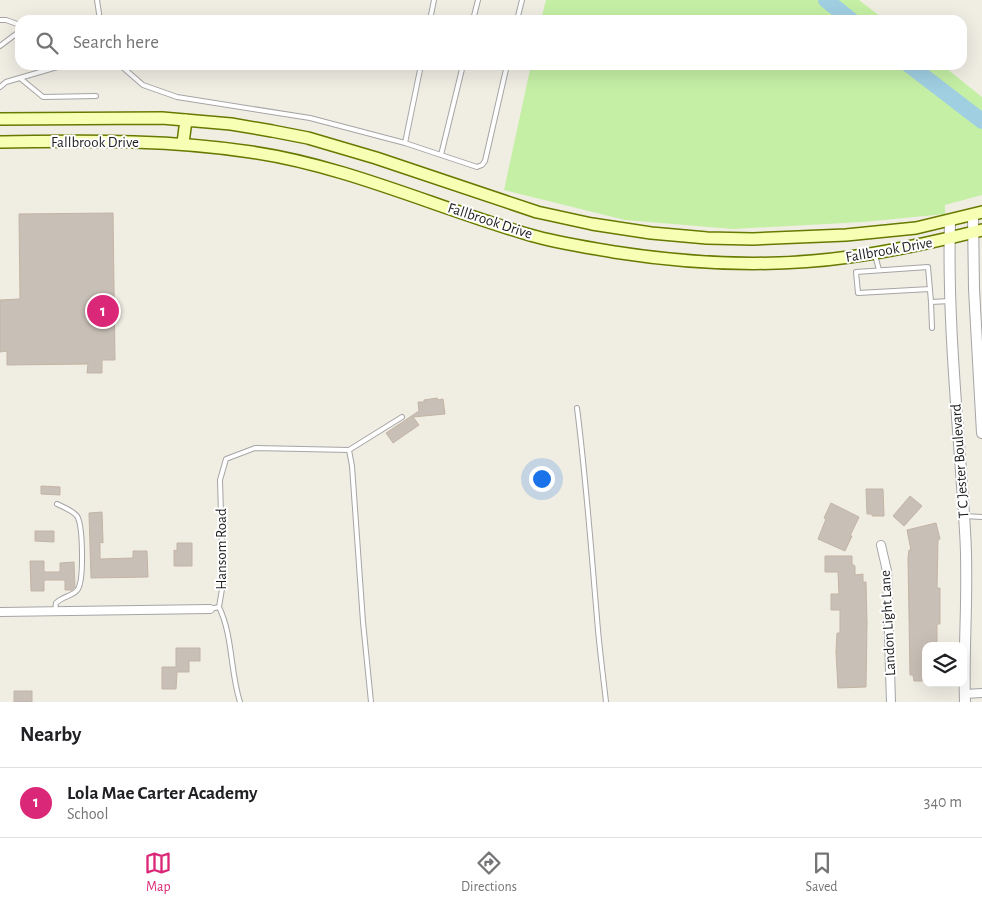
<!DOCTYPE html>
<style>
:root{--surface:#fff;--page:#f6f6f6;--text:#202124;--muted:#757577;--line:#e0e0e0;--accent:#db2777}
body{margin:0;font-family:"Alegreya Sans",sans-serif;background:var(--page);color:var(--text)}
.controls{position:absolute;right:15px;bottom:15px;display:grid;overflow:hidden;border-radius:10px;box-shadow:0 5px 20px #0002}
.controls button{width:45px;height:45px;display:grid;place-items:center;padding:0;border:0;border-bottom:1px solid var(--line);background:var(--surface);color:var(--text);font:25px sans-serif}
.you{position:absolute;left:541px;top:478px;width:18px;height:18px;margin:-12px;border:4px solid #fff;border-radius:50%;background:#1a73e8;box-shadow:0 0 0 8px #1a73e833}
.badge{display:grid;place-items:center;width:32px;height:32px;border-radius:50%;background:var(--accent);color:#fff;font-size:16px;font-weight:700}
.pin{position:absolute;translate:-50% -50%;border:2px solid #fff;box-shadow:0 1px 5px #0006}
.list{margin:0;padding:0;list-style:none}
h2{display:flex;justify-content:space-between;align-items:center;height:65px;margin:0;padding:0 20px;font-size:21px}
h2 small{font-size:16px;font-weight:400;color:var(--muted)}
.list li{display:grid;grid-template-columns:32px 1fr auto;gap:15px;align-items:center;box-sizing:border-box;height:70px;padding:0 20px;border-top:1px solid var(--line)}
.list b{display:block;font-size:19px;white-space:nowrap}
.list p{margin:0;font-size:16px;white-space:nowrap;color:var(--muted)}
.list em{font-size:16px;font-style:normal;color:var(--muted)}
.icon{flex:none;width:28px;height:28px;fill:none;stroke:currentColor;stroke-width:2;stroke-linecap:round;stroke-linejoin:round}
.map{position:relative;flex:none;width:982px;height:702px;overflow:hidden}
.search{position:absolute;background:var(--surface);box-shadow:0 5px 20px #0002;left:15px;right:15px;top:15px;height:55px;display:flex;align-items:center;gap:12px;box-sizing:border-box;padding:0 18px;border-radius:15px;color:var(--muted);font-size:19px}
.sheet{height:135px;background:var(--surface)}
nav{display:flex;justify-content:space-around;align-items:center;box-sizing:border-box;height:70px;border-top:1px solid var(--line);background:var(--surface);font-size:14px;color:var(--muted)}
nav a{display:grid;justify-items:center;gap:2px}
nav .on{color:var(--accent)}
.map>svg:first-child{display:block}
</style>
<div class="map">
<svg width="982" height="702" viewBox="0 0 982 702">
<rect width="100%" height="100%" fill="#f0ede3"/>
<path fill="#c5efa5" d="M546 0H859L885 20H541Z
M531 65H942L982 97V195L945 205V214L863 222 733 229 625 220 504 190Z"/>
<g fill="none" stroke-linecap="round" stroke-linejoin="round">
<path stroke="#a0cfe2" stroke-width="16" d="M826 0 851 20
M909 65 982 121"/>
</g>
<path fill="#c8bfb6" stroke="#c3b4a4" d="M113 213 115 360H102V373H87L88 364 7 365V351L0 352V300L20 299 19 214Z
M437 398 438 400 443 399 445 414 413 417 419 425 393 443 386 433 419 411 418 402H424V400Z
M41 486 60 487V495L41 494Z
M866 489H883L884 516H872V514H867Z
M910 496 922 506 904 526 893 516Z
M831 503 859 517 850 536H852L845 551 818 539 826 519 824 518Z
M102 512 103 543 100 542V559L133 558V551H147L148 577 91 578 89 513Z
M936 523 940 539 938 540 937 588H940V624H937V643H926V681H914L913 675H910L908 558 909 550H911L907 530Z
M35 531H54V542L35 541Z
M177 543H192V566H174V550L177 551Z
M825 556H852V564L855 566V575L863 574V582H866L867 622 866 687 838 688 836 652 837 633H840V610H831V594H839L838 572H825Z
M30 561H44V572H60V563L74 562 75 587 72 590H65V580H44V591H31Z
M176 648H200V661H189V672H177L176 689H162V667H176Z
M14 691H32V702H14Z"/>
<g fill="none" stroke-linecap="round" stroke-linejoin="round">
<g stroke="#a5a5a5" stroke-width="6">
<path id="service" d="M97 0 100 20
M0 20H6L20 25
M430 20 434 0
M473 20 478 0
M517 20 522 0
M0 46 20 31
M120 65 143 85 177 97 310 118 405 143 477 167 482 165 485 161 507 65
M20 78 43 97 96 96
M0 87 6 82 64 65
M405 143 421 65
M441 155 463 65
M875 255 879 270
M930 289 858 293 856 272 928 267 931 302
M932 328 931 302 950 301
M577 408C586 478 591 548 597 618 599 646 603 674 606 702
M349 450 352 466 363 622 371 702
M964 516 982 517
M219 607C233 636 230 671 240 702
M210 609 219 607 223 583 220 480 226 459 255 448 349 450 402 417
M55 611 56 603C63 596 74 596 78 589 84 579 83 525 77 516 72 510 63 507 57 504"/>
</g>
<g stroke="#a5a5a5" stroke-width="10">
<path id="minor" d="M881 545 887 571 891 702
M0 612 210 609
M965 694 982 693"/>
</g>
<g stroke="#a5a5a5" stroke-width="12">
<path id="tertiary" d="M973 214 974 289 982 433
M950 221C947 324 959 428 965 531 969 588 963 645 965 702"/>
</g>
<g stroke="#667a00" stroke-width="14">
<path id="secondary" d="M0 119 162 118 231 124 272 131 308 138 376 158 537 212 592 224 651 233 707 238 753 239 846 235 916 228 982 212
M0 142C85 141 166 139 251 152 347 166 437 208 530 235 557 243 586 247 614 252 691 264 771 268 849 257 894 251 938 241 982 230
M183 143 186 120"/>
</g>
<use href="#service" stroke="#fff" stroke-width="4"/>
<use href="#minor" stroke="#fff" stroke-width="8"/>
<use href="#tertiary" stroke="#fff" stroke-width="10"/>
<use href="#secondary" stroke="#f6ffb3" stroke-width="11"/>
</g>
<g text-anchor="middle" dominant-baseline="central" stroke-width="4" stroke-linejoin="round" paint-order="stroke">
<g font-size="15" fill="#1e1e1e" stroke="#fff">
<text x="95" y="142">Fallbrook Drive</text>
<text transform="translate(490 221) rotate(18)">Fallbrook Drive</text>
<text transform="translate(889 250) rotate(-10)">Fallbrook Drive</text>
<text transform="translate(960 461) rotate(-94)">T C Jester Boulevard</text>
<text transform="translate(221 549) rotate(-90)">Hansom Road</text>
<text transform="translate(888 623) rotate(-93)">Landon Light Lane</text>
</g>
</g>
</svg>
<div class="controls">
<button><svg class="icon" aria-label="layers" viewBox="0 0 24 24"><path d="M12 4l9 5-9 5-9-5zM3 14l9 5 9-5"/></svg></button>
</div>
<div class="you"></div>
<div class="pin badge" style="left:103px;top:311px">1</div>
<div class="search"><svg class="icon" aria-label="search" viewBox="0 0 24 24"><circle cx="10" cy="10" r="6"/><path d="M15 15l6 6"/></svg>Search here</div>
</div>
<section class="sheet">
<h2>Nearby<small></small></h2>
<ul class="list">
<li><span class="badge">1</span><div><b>Lola Mae Carter Academy</b><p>School</p></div><em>340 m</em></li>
</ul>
</section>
<nav>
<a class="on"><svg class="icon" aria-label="map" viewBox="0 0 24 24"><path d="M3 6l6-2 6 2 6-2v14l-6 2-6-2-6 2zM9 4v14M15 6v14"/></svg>Map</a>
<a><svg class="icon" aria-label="directions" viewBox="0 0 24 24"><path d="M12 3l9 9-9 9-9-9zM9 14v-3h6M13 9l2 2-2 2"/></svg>Directions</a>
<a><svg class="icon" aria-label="saved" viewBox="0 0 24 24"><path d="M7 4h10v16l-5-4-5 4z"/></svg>Saved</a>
</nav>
